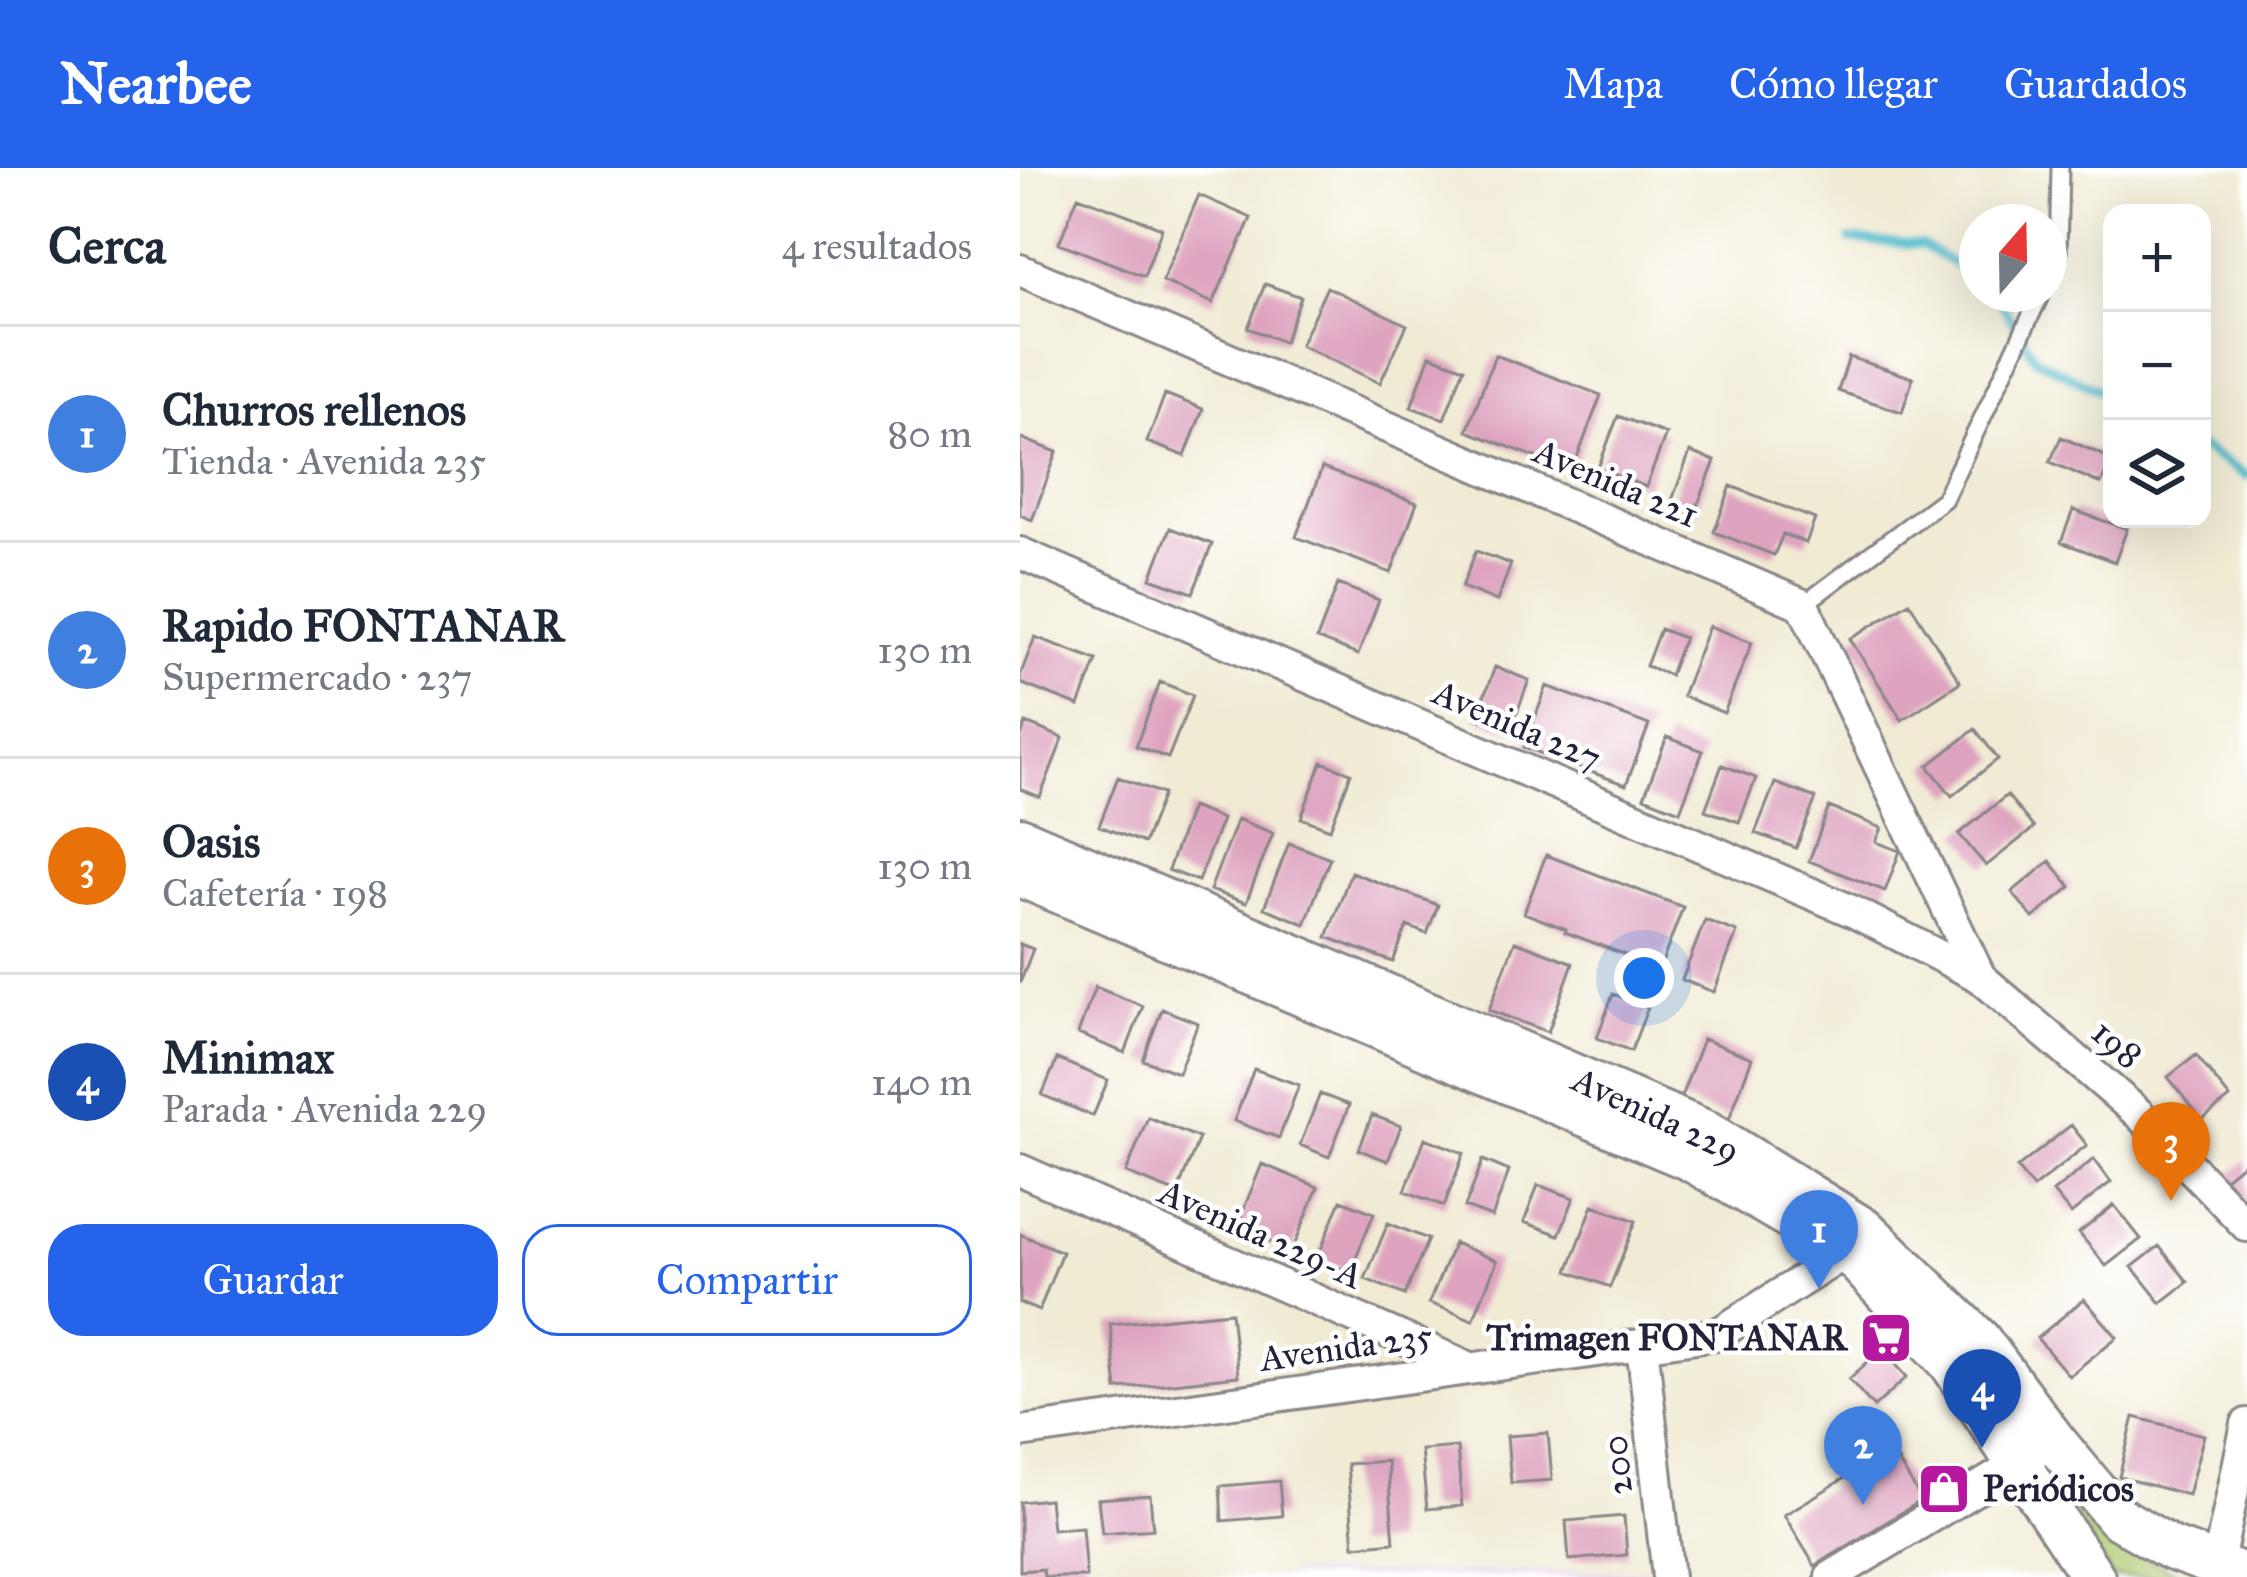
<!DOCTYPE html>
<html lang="es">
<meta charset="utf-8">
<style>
:root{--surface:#fff;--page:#f2f2f3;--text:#1f2937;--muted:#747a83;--line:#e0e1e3;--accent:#2563eb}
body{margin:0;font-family:"IM FELL Great Primer",serif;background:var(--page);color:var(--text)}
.controls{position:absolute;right:36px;top:36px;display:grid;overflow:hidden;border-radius:24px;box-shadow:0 12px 48px #0002}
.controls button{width:108px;height:108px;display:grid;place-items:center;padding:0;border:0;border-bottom:3px solid var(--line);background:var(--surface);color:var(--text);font:60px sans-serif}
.compass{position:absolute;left:939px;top:36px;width:108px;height:108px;border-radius:50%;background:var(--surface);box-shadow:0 12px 48px #0002;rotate:20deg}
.you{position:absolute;left:624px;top:810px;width:42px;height:42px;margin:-30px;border:9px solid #fff;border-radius:50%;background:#1a73e8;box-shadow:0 0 0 18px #1a73e833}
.badge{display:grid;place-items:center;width:78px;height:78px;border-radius:50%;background:var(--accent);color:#fff;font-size:39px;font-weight:700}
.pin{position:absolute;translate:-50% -99px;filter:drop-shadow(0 3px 6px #0008)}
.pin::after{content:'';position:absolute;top:63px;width:42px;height:36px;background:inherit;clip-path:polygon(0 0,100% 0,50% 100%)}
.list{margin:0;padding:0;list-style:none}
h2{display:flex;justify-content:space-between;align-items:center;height:156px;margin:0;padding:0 48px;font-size:51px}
h2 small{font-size:39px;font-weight:400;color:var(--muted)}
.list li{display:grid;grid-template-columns:78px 1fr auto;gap:36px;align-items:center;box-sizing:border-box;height:216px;padding:0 48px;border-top:3px solid var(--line)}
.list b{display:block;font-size:45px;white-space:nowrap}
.list p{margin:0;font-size:39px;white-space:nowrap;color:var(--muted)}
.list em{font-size:39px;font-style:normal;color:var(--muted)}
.actions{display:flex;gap:24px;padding:36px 48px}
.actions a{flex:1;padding:27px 0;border:3px solid var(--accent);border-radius:36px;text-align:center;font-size:42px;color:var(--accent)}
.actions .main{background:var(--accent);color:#fff}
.icon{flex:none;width:66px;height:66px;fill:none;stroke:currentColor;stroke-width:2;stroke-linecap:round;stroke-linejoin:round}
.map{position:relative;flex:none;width:1227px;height:1409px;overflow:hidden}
header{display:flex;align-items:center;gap:72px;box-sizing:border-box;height:168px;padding:0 60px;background:var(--accent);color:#fff}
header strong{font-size:57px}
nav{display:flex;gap:66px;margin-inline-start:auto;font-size:42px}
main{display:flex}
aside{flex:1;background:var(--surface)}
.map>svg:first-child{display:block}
</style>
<header>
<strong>Nearbee</strong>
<nav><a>Mapa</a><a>Cómo llegar</a><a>Guardados</a></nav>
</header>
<main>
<aside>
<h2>Cerca<small>4 resultados</small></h2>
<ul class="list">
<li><span class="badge" style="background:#3f7fe0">1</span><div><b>Churros rellenos</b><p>Tienda · Avenida 235</p></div><em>80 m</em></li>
<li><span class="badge" style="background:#3f7fe0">2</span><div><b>Rapido FONTANAR</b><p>Supermercado · 237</p></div><em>130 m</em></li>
<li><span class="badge" style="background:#e8710a">3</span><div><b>Oasis</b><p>Cafetería · 198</p></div><em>130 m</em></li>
<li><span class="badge" style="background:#1a4fb4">4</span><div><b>Minimax</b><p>Parada · Avenida 229</p></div><em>140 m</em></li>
</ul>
<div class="actions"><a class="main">Guardar</a><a>Compartir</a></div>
</aside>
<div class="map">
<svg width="1227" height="1409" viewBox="0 0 1227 1409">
<rect width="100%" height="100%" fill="#fff"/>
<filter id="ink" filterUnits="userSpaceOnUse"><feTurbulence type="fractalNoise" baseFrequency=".00833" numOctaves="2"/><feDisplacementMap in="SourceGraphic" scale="24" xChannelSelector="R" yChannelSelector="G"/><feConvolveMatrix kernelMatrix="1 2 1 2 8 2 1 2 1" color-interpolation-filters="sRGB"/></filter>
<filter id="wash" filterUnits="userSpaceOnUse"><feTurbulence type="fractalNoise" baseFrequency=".004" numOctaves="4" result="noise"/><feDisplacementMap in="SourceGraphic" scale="48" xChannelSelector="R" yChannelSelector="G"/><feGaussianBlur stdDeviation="2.7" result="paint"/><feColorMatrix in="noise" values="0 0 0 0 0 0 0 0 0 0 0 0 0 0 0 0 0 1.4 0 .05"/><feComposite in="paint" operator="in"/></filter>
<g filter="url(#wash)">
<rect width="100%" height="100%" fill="#f1ebd4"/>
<path fill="#e6d3f0" d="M633 1403 634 1409H238L281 1405Z"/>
<path fill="#afca70" stroke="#687656" stroke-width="3" d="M1040 1310 1102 1376 1164 1409H1091L1034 1314Z"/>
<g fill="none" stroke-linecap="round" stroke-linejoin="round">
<path stroke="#50bccc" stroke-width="9" d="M830 72 902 77 957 110
M975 126 1016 191 1092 229
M1182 280 1227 308"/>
</g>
<g id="blocks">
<path fill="#dea3bf" d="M179 27 231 50 193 135 142 113Z
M58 28 142 60 124 108 39 75Z
M245 116 281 129 264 174 228 160Z
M307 119 387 157 360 215 280 177Z
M410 187 444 200 424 251 391 239Z
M475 187 581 227 552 303 447 263Z
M829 189 893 210 882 244 818 223Z
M145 226 183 241 165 288 127 274Z
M598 248 646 266 626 319 578 300Z
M1041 269 1092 291 1081 316 1030 294Z
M0 270 37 284 12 352 0 347Z
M670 284 695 293 675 344 651 335Z
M302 300 397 335 371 405 276 369Z
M711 318 795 351 786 375 763 366 754 387 694 364Z
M1053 342 1107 361 1095 394 1041 374Z
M150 360 192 376 173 425 131 410Z
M456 383 491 396 477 433 442 419Z
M318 416 359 432 338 487 297 471Z
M889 434 940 514 882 552 830 471Z
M689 458 732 474 704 545 662 528Z
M640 461 664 470 650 507 626 498Z
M15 469 77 492 59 538 0 515V508Z
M475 499 509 512 490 563 456 550Z
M140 514 173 527 148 590 116 578Z
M527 518 629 557 606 617 504 579Z
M6 555 43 570 20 629 0 621V571Z
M955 561 978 591 932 628 908 598Z
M647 569 683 583 660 643 624 629Z
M302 594 331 605 310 661 281 650Z
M702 597 736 610 719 654 685 642Z
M98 609 143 626 124 675 79 658Z
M755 615 796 630 776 680 735 665Z
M987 627 1014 660 966 698 939 666Z
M171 639 202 651 178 713 148 702Z
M809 639 862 660 856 674 880 683 865 723 789 693Z
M217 651 253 665 226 735 190 722Z
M269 675 310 690 285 756 244 740Z
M526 687 663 739 640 800 545 764 546 761 504 745Z
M1030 693 1051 719 1013 750 992 724Z
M331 704 418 737 407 766 387 758 373 794 307 769Z
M685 752 717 764 694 824 662 812Z
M495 773 553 795 528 864 469 842Z
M0 776 13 781 0 815Z
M75 819 123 838 105 885 58 866Z
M593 826 628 839 611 883 577 870Z
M142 841 178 855 158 905 123 892Z
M683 871 732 890 709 951 660 932Z
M1176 887 1210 930 1182 952 1148 909Z
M37 891 88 912 73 948 22 927Z
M234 901 279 917 259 970 214 953Z
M300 926 329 937 309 989 280 977Z
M352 947 381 958 368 993 339 982Z
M128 949 179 970 157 1025 106 1005Z
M1051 957 1067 977 1013 1020 997 1000Z
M405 970 444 985 424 1038 385 1023Z
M1074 991 1091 1014 1051 1046 1033 1024Z
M463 992 489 1003 472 1049 445 1039Z
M1227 992V1037L1205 1010Z
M242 996 298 1019 272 1083 216 1060Z
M518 1017 554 1030 539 1067 504 1054Z
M321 1032 354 1045 330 1104 297 1091Z
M573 1037 616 1053 590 1119 548 1103Z
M1094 1037 1121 1071 1086 1098 1059 1065Z
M368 1055 408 1071 385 1127 345 1111Z
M0 1066 42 1084 19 1143 0 1135Z
M434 1075 477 1093 453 1152 409 1135Z
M1139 1078 1168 1114 1141 1135 1112 1099Z
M1064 1131 1097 1169 1049 1208 1017 1170Z
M211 1144 218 1208 97 1221 90 1156Z
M862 1181 887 1209 854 1239 829 1211Z
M1114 1249 1184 1267 1168 1327 1099 1309Z
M528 1265 532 1312 491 1315 487 1268Z
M437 1279 442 1338 407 1341 401 1282Z
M871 1282 902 1332 795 1398 764 1347Z
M367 1293 374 1374 334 1378 327 1296Z
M259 1313 262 1348 202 1353 200 1318Z
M130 1327 133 1361 82 1365 78 1331Z
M29 1331 32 1361 62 1359 66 1409H24L23 1401 0 1403V1334Z
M604 1348 607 1387 549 1392 546 1353Z"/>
</g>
</g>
<g filter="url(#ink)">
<use href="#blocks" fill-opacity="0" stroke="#8a8688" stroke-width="3"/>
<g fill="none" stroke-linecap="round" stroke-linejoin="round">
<g stroke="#8a8688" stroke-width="21">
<path id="lane" d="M1029 108 1038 89 1040 0
M783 437 924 331 1021 126"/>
</g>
<g stroke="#8a8688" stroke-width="36">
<path id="street" d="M0 102 783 437 960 809
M0 385 834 744 960 809 1118 945 1227 1058
M0 1002 450 1200
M622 1176 648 1409
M0 1264 698 1166 828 1083 839 1070
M1197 1399 1227 1256
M811 1409 1014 1286"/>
</g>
<g stroke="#8a8688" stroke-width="48">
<path id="secondary" d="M0 671 688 965 846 1063 959 1172 1034 1273 1097 1349 1150 1380 1227 1408
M0 707 672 992 828 1083 931 1195 1073 1409"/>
</g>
<use href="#lane" stroke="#fff" stroke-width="15"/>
<use href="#street" stroke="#fff" stroke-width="30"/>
<use href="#secondary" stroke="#fff" stroke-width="42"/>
</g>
</g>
<defs>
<g id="supermarket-square" transform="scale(2.7)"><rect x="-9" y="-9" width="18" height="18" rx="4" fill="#b5179e" stroke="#fff"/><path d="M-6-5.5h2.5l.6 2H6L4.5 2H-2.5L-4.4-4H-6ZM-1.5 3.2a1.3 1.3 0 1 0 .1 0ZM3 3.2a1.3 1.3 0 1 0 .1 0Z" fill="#fff"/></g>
<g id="shop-square" transform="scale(2.7)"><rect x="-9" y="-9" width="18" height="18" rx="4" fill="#b5179e" stroke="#fff"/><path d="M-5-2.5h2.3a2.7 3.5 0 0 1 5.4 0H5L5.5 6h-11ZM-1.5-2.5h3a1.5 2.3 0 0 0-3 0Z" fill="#fff"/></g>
</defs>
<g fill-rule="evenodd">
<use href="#supermarket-square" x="866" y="1170"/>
<use href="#shop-square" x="924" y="1321"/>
</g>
<g text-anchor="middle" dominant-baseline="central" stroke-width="9" stroke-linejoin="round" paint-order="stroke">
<g font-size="36" fill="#22223b" stroke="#fff">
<text transform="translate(596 315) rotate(23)">Avenida 221</text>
<text transform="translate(497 557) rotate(23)">Avenida 227</text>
<text transform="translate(1097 876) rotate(41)">198</text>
<text transform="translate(636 947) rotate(25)">Avenida 229</text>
<text transform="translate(241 1066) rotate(24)">Avenida 229-A</text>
<text transform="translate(326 1179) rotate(-8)">Avenida 235</text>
<text transform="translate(597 1297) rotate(-96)">200</text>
</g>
<g font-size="36" font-weight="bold" fill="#22223b" stroke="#fff" text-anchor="end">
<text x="827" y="1170">Trimagen FONTANAR</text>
<text x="963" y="1321" text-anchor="start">Periódicos</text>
</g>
</g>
</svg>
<div class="controls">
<button>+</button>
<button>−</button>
<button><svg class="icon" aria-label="layers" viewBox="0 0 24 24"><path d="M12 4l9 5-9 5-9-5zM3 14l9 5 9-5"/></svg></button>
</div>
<svg class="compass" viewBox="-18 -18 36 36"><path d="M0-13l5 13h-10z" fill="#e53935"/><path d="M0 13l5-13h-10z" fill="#747a83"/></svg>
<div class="you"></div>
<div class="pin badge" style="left:799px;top:1121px;background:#3f7fe0">1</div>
<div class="pin badge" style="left:843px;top:1337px;background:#3f7fe0">2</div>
<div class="pin badge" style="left:1151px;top:1033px;background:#e8710a">3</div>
<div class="pin badge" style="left:962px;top:1280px;background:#1a4fb4">4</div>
</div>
</main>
